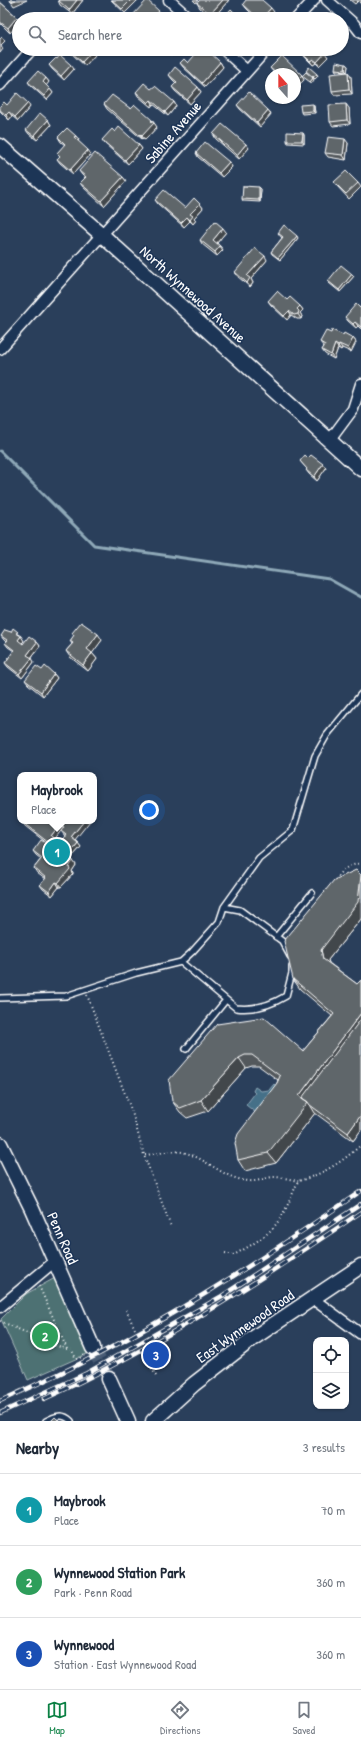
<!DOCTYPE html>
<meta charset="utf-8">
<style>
:root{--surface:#fff;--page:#f2f2f3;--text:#1f2937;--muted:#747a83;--line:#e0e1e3;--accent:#0b8043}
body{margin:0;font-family:"Patrick Hand",sans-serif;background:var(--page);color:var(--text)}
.controls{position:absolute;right:12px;bottom:12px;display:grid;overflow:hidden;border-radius:8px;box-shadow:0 1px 3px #0004}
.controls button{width:36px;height:36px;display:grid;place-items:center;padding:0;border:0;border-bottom:1px solid var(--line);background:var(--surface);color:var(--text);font:20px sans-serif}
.compass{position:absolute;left:265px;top:68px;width:36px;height:36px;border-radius:50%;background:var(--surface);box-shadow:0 1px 3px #0004;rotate:339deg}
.you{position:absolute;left:149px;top:810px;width:14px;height:14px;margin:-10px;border:3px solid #fff;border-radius:50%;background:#1a73e8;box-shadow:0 0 0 6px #1a73e833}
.badge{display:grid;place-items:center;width:26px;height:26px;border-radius:50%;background:var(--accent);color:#fff;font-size:13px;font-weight:700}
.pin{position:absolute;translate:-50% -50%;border:2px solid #fff;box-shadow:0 1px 4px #0006}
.popup{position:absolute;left:17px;top:772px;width:80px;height:52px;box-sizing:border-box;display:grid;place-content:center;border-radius:8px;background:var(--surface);filter:drop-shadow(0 1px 3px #0005);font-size:13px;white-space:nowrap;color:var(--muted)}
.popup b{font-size:15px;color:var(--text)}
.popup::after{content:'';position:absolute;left:50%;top:100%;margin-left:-8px;border:8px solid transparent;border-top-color:var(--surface)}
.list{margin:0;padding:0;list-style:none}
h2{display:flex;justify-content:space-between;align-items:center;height:52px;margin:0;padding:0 16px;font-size:17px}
h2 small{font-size:13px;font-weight:400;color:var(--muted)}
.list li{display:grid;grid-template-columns:26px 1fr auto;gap:12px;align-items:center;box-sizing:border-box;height:72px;padding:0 16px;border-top:1px solid var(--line)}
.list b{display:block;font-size:15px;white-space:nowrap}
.list p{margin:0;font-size:13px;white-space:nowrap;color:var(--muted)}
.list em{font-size:13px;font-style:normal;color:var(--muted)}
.icon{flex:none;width:22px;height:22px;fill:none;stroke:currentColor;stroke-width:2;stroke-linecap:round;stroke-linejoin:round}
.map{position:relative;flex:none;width:361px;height:1421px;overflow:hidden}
.search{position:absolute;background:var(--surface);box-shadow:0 1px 3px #0004;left:12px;right:12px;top:12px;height:44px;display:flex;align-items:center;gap:10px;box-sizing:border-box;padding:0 14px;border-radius:22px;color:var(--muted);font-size:15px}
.sheet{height:268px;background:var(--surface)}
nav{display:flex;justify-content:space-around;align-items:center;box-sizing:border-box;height:56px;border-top:1px solid var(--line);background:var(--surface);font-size:11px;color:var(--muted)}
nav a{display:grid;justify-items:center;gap:2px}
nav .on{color:var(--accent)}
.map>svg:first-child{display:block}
</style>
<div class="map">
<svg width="361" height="1421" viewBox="0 0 361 1421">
<rect width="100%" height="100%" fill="#2a3f5b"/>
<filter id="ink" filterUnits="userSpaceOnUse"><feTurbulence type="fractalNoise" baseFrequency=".025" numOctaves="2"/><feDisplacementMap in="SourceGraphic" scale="8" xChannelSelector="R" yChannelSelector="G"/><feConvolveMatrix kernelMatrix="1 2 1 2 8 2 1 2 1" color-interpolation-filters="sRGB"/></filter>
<g filter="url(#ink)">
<path fill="#4d7173" stroke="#a6b8b9" d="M55 1278 89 1353 28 1380 1 1319 26 1294Z"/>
<path fill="#446f88" stroke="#8fa9b8" d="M274 1084 277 1087 261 1117 246 1105 255 1093 253 1091 255 1087 261 1091 269 1090Z"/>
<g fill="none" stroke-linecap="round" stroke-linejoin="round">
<path stroke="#8fa9b8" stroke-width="3" d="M0 451 94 545 329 579 361 597"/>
<path stroke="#4a5c74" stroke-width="14" stroke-dasharray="14 7" stroke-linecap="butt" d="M93 1348 109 1379"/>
<g stroke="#fff" stroke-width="8">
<path id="lane" d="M224 907 259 858 293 830 315 756 327 735 361 694
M276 937 312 893
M181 962 236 1008C253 1010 271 1005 286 996L292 973V967
M0 998 66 996 136 973 181 962 192 952 219 922 224 907 240 910 282 941 290 956
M186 1049 226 1000
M46 1421C55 1416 63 1413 71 1421"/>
</g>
<g stroke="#fff" stroke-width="13">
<path id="street" d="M169 0 190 19
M327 0 354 24 361 33
M296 19 314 0
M223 49 247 71
M0 85 32 49
M0 349 267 49
M330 440 353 409 361 384
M313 1299 361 1334
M0 1307 55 1261"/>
</g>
<g stroke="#fff" stroke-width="17">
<path id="secondary" d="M0 146 102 235 361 469
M0 1144 32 1209 93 1348
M109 1379 128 1421
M153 1421 194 1384 252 1339 361 1266"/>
</g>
<path stroke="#fff" stroke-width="2" stroke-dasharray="1 3" stroke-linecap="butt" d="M336 880C341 868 349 866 361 863
M87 995 132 1112 144 1155 171 1227
M145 1155C156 1154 170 1150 182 1152 206 1157 223 1179 249 1181 258 1182 265 1178 273 1177 281 1177 290 1179 298 1181
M225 1253 234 1255C248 1247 267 1237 277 1223 286 1211 292 1195 298 1181 322 1175 342 1162 361 1145
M39 1286 67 1349 72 1350 76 1359H78L85 1355
M126 1310 135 1329
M0 1321 54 1345 67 1349
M144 1354 156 1376"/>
<use href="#lane" stroke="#1d3557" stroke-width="5"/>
<use href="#street" stroke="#1d3557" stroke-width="10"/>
<use href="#secondary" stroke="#1d3557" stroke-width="14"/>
<g stroke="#fff" stroke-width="4.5">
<path id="rail" d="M44 1399C156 1348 259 1281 361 1212
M0 1401C30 1387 61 1374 91 1358 185 1310 274 1251 361 1191
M0 1413 87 1373 222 1296 361 1204"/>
</g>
<use href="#rail" stroke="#1d3557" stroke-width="3" stroke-dasharray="9" stroke-linecap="butt"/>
</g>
<path fill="#52585c" stroke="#fff" d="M10 0H27L14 6Z
M58 0H83L72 14 60 5Z
M111 0H138L125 13Z
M229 0 213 18 200 8 197 3Z
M350 0H361V4L358 1 355 4Z
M0 2 17 17 19 20V23L10 33 0 23Z
M243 4 274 12 267 19H257L246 8Z
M68 49 95 55 85 66 71 53Z
M164 49H178L172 56Z
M297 49H321L328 57 319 66 316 63 313 65Z
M220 62 223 67 205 87 183 67 180 63Z
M49 65 74 69 64 80 52 69Z
M348 66 347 72 336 71 335 69Z
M270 68 302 75 304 80 299 85 296 82 295 83V74H275Z
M348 72 351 77 352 94 334 95 332 91Z
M169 75 198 87 201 92 190 104 175 91 172 87 176 83 172 79Z
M46 78 49 82 46 85 50 89 53 93 47 100 31 86 28 82Z
M151 89 174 102 176 106 168 116 153 104 151 107 138 96 136 92Z
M104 104 131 109 155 124V125L157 127 145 140 142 138V139L107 109Z
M7 105 30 107 18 121 12 116 9 120 0 111V106Z
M237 105 268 110 271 114 260 127 240 109Z
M314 106 315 113 302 114 301 112Z
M349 108 350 124 333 126 330 122Z
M48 120 51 125 37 140 29 134 26 130Z
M115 132 139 145 142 149 128 164 105 144 102 140Z
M303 133 304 135V144L288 143 287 141Z
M213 134 249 148 239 159 216 139Z
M76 136 79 140 78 141 91 154 73 174 60 163 57 159 60 156 57 153 65 145 61 142 58 137Z
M348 143 346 160 328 157 325 153Z
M196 153 229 162 232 167 222 177 198 157Z
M79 171 123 177 126 181 104 206 83 187 80 183 85 178 82 175Z
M334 182 358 183 361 187 349 199 337 186Z
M259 187 261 189 260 202 243 201 242 199Z
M155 200 185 208 200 204 203 208 194 218 196 220 193 224 190 221 184 227 158 204Z
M226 232 217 243 223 250 217 256 202 244 200 240Z
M278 233 298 238 280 260 272 254 271 252 282 238Z
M267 260 251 279 253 283 250 287 237 276 235 272Z
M352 274 354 276 340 292 329 283 328 281Z
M287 300 300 306 303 310 300 313 302 316 301 319H297L291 315 287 320 271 305 268 301Z
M361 307V329L358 326 356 328 348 321 345 317Z
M331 333 353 338 356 342 351 352 342 348 341 350 338 348 334 359 325 354 322 350 324 347 320 342Z
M308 458 326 468 317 481 309 474 306 470 307 469 300 461Z
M72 633 102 640 92 653 97 659 88 671 70 657 66 651 72 644 70 641 74 636Z
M1 636H21H20L24 641 22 643 23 644 37 642 40 646 31 658 34 662 22 678 8 667 5 663 14 651 8 647 5 643 6 642 4 640Z
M54 674 57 678 43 696 28 684 25 680Z
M63 821 75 840 81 847 71 858 76 865 72 871 73 874 61 887H59L52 896 43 889 40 885 45 879 37 873 34 868 41 859 36 855 33 851 48 844 25 826 22 822 60 824 63 828 54 839 60 843 65 836 61 831 63 828 61 824Z
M361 875V919L328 960 329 963 357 984 361 980V1130L353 1141 315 1113 276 1163 245 1171 238 1160 277 1083 278 1080 259 1066H252L246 1068 208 1111 187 1118 180 1112 172 1101 217 1024 303 1051 332 1016 300 989 293 979Z"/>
<path fill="#42474b" stroke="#fff" d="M77 0H83L72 14 69 10Z
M193 0H198L196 3Z
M223 0H229L213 18 210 14Z
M271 8 274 12 267 19H261Z
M159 11 162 15 159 19H152Z
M17 17 19 20V23L10 33 8 28Z
M2 37 5 41 1 45 3 49 0 53V39Z
M171 49H178L172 56 169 52Z
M92 51 95 55 85 66 82 62Z
M325 53 328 57 319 66 317 62Z
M313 59 316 63 313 65 310 61Z
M220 62 223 67 205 87 202 83Z
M346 64 348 66 347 72 345 70Z
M71 65 74 69 64 80 61 76Z
M348 72 351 77 352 94 349 89Z
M317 74 318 76 315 79 313 77Z
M46 78 49 82 46 86 43 82Z
M313 78 314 80 311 84 310 82Z
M198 87 201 92 190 104 187 100Z
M50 89 53 93 47 100 44 96Z
M151 100 153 104 151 107 148 103Z
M174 102 176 106 168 116 165 112Z
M28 103 30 107 18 121 15 117Z
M313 104 314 106 315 113 313 111Z
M346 104 349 108 350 124 347 120Z
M268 110 271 114 260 127 257 123Z
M9 112 12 116 9 120 6 115Z
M48 120 51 125 37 140 34 136Z
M152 120 157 127 145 140 142 136Z
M303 133 304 135V144L302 141Z
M140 134 142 138V139L139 135Z
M76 136 79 140 77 141 74 137Z
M345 139 348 143 346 160 343 155Z
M246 144 249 148 239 159 237 155Z
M139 145 142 149 128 164 125 160Z
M88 150 91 154 73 174 70 170Z
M229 162 232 167 222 177 219 173Z
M123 177 126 181 104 206 101 201Z
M259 187 261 189 260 202 259 200Z
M200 204 203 208 194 218 196 220 193 224 190 220V214Z
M187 217 190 221 184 227 181 223Z
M223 228 226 232 216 244 213 240Z
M297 236 298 238 280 260 278 258Z
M220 246 223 250 217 256 215 252Z
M265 256 267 260 251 279 253 283 250 287 247 283V276Z
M352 274 354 276 340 292 339 290Z
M300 306 303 310 300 313 302 316 301 319 298 314 297 309Z
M289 311 291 315 287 320 284 316Z
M355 322 358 326 356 328 353 324Z
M353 338 356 342 351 352 348 348Z
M335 344 338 348 334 359 331 355Z
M339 344 342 348 341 350 338 346Z
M323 464 326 468 317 481 314 477Z
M98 634 102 640 91 655 87 649Z
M21 636 24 641 21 644 18 640Z
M37 642 40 646 30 659 27 655Z
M92 653 97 659 88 671 83 665Z
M32 658 34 662 22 678 19 674Z
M54 674 57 678 43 696 41 692Z
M84 821H90L74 841 71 837Z
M60 824 63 828 54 840 51 836Z
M78 843 81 847 71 858 76 865 72 871 73 874 61 887 58 883 69 867V854Z
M361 875V919L328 960 331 969 323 959 321 950Z
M56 882 59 887 52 896 49 892Z
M361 1013V1034L309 1103 315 1113 276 1163 268 1153 299 1096Z
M239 1058 246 1068 208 1111 201 1100Z
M361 1115V1130L353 1141 348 1133Z"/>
<path fill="#5f666b" stroke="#fff" d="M10 0H16L11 2Z
M58 0H77L69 10Z
M112 0H131L122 9Z
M147 0 159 11 152 19H134L131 17Z
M200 0H223L210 14 197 3Z
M246 0H262L271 8 261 19H259L243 4Z
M0 2 17 17 8 28 0 22Z
M231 9 241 19H222Z
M81 15 101 16 100 19H81Z
M68 49H90L92 51 82 62Z
M166 49H171L169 52Z
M200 49H206L220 62 202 83 180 63 184 59 188 63Z
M298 49H321L325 53 317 62 313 59 310 61Z
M60 55 71 65 61 76 49 65 56 58 57 59Z
M282 56 302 75 296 81 295 80V74H277L270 68Z
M336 62 346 64 345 70 335 69Z
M175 67 198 87 187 100 172 87 177 82 169 75Z
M309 67 317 74 313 77 306 71Z
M38 71 46 78 43 82 50 89 44 96 28 82Z
M306 72 313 78 310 82 302 76Z
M348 72 349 89 332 91 330 74Z
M144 83 151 89 155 86 174 102 165 112 151 100 148 103 136 92Z
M249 92 268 110 257 123 237 105Z
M17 93 28 103 15 117 9 112 6 115 0 110V106L4 102 7 105Z
M112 95 131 109 135 105 152 120 151 121 154 123 142 136 140 134 139 135 104 104Z
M313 104V111L301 112 300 105Z
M346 104 347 120 330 122 329 105Z
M40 113 48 120 34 136 26 130Z
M222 124 246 144 237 155 213 134Z
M119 127 139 145 125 160 102 140 112 129 115 132Z
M67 128 76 136 74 137 88 150 70 170 57 159 60 156 57 153 65 144 58 137Z
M287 132 303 133 302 141H287Z
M328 137 345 139 343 155 325 153Z
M205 142 229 162 219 173 196 153Z
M95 153 123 177 101 201 80 183 86 177 79 171Z
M346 171 358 183 346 194 334 182Z
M243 186 259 187V200L242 199Z
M164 190 185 208 194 198 200 204 190 214 193 216 190 220 187 217 181 223 155 200Z
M215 221 223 228 213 240 220 246 215 252 200 240Z
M284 225 297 236 278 258 271 252 283 237 278 233Z
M255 248 265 256 247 276 250 278 247 283 235 272Z
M341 265 352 274 339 290 328 281Z
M277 291 287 300 290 297 300 306 297 309 299 311 298 314 294 315 289 311 284 316 268 301Z
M356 304 360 308 361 307V327L355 322 353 324 345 317Z
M332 330 343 335 344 333 353 338 348 348 339 344 338 346 335 344 331 355 322 350 325 345 320 342 326 331 331 333Z
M305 455 308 458 311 455 323 464 314 477 306 470 307 469 300 461Z
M81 622 98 634 87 649 92 653 83 665 66 651 73 643 70 641 74 635 72 633Z
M13 628 18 632 16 633 21 636 18 640 23 644 29 636 37 642 27 655 32 658 19 674 5 663 14 650 5 643 7 640 1 636 5 630 11 632Z
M36 666 42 670 45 666 54 674 41 692 25 680Z
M23 821H56L60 824 51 836 60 843 66 835 61 831 64 827 61 824 63 821H84L71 837 78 843 69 854 73 861 69 867 70 869 58 883 56 882 49 892 40 885 46 878 34 868 42 858 33 851 41 840 47 844 49 843 22 822Z
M356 870 361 875 358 902 321 950 323 959 357 984 361 980V1013L299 1096 308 1102 268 1153 238 1160 235 1143 238 1134 277 1083 280 1076 252 1055H245L239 1058 201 1100 180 1108 172 1101 169 1080 217 1024 264 1017 303 1051 334 1014 293 979 284 941 334 880Z
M361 1019V1115L348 1133 310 1105 308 1102 302 1098Z
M55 1417 59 1421H51Z"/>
</g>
<g text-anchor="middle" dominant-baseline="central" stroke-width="3" stroke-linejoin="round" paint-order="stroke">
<g font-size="15" fill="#fff" stroke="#1d3557">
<text transform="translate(173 132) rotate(-49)">Sabine Avenue</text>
<text transform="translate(193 294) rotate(42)">North Wynnewood Avenue</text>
<text transform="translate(63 1238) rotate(66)">Penn Road</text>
<text transform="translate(245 1326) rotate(-35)">East Wynnewood Road</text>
</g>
</g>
</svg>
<div class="controls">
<button><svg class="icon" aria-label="locate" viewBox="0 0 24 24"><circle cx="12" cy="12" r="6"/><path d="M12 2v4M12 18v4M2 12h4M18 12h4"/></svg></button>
<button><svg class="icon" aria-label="layers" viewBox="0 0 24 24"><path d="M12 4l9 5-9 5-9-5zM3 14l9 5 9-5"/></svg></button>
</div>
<svg class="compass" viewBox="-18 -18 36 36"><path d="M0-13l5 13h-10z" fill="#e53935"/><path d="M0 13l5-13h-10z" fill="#747a83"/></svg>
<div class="you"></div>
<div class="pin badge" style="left:57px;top:852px;background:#0f9aa8">1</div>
<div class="popup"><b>Maybrook</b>Place</div>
<div class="pin badge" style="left:45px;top:1336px;background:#2e9e5b">2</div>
<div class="pin badge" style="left:156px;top:1355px;background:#1a4fb4">3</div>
<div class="search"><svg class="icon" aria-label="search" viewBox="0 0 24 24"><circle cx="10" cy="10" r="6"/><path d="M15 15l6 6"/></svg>Search here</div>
</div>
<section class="sheet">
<h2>Nearby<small>3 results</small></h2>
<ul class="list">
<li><span class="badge" style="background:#0f9aa8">1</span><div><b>Maybrook</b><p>Place</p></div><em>70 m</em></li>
<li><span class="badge" style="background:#2e9e5b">2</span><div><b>Wynnewood Station Park</b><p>Park · Penn Road</p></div><em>360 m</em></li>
<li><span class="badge" style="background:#1a4fb4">3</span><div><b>Wynnewood</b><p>Station · East Wynnewood Road</p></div><em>360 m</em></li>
</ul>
</section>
<nav>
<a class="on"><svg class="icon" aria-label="map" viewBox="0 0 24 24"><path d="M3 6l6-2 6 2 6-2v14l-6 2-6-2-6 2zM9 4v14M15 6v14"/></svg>Map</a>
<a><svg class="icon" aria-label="directions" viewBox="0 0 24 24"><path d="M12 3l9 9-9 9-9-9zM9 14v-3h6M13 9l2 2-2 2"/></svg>Directions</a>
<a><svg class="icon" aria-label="saved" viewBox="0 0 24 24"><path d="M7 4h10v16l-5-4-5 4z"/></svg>Saved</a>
</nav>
